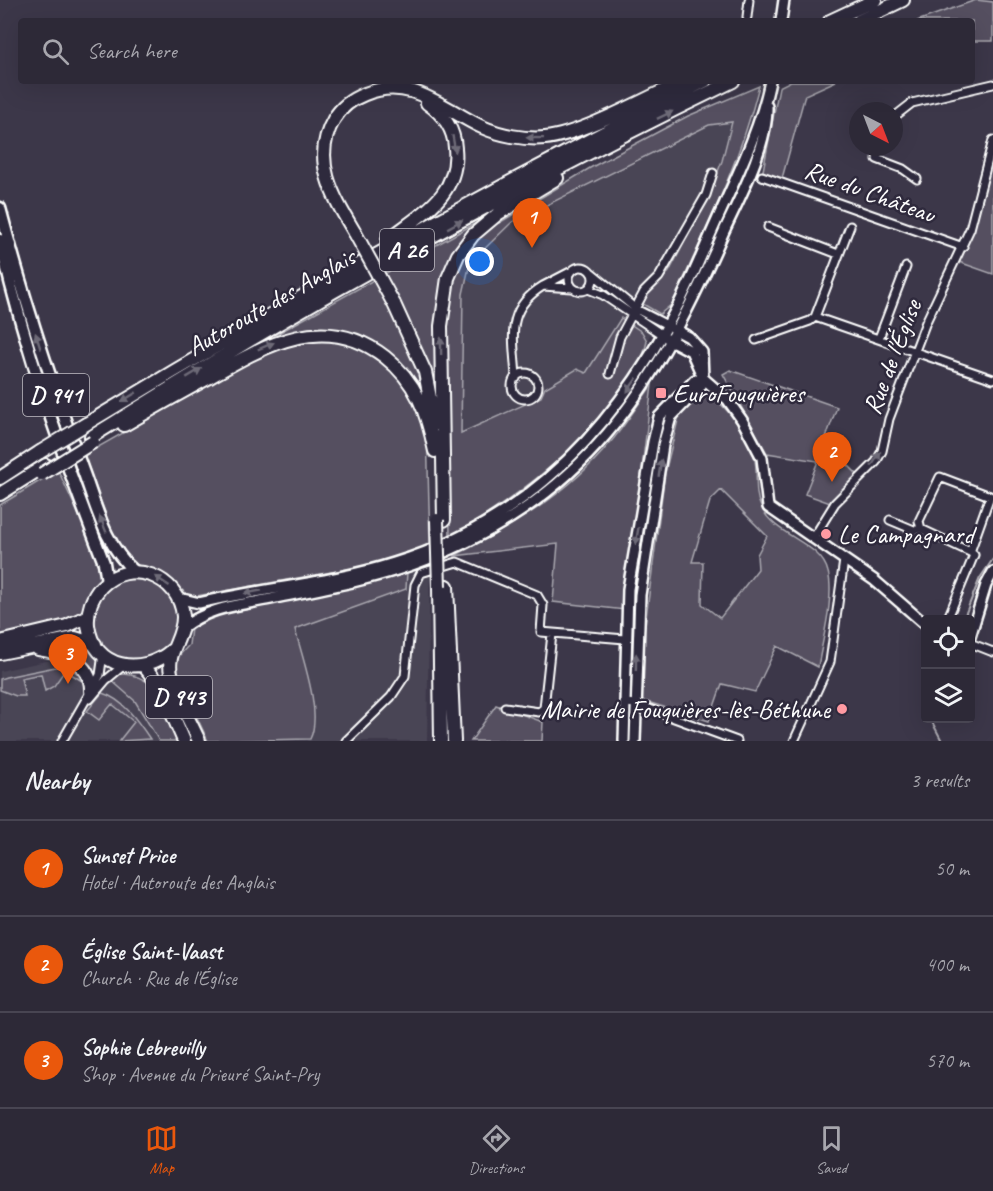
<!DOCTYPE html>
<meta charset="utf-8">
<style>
:root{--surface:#2d2937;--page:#393542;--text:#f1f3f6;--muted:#a7a6ad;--line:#484552;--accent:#ea580c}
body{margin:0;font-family:Caveat,sans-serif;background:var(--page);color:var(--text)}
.controls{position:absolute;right:18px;bottom:18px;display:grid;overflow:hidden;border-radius:6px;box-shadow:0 6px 24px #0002}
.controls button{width:54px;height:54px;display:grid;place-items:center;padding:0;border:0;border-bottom:2px solid var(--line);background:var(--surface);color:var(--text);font:30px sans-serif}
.compass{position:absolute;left:849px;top:102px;width:54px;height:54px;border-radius:50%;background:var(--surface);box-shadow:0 6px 24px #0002;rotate:138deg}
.you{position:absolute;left:480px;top:262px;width:21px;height:21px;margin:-15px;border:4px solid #fff;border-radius:50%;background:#1a73e8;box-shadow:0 0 0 9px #1a73e833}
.badge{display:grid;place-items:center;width:39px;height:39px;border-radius:50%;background:var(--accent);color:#fff;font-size:20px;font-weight:700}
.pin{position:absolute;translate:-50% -50px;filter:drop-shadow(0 2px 3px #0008)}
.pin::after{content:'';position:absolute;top:32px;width:21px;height:18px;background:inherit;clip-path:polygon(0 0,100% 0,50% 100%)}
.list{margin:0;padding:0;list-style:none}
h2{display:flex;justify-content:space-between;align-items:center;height:78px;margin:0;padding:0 24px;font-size:26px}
h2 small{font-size:20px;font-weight:400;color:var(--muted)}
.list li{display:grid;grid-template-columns:39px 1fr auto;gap:18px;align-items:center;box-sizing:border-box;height:96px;padding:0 24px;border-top:2px solid var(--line)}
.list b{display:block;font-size:22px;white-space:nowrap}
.list p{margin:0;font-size:20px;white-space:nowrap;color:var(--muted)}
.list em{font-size:20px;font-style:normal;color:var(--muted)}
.icon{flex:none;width:33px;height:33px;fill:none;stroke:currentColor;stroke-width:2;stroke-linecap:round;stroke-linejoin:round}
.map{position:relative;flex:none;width:993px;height:741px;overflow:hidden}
.search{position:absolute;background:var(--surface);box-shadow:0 6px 24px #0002;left:18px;right:18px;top:18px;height:66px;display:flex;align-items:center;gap:15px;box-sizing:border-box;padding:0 21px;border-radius:6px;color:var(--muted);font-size:22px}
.sheet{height:366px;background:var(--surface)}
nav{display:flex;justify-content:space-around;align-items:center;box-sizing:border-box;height:84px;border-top:2px solid var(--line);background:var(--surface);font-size:16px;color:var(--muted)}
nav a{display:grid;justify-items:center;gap:3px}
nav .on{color:var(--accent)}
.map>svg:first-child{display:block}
</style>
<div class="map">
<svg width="993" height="741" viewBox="0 0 993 741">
<rect width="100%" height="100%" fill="#3c3749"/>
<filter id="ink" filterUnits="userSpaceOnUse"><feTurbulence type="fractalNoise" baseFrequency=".0167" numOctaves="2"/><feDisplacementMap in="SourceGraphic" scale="12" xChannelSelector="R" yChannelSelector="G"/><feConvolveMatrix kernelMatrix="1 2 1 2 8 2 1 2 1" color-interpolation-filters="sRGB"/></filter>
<g filter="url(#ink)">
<path fill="#494455" d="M732 122 722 161 707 199 669 272 647 294 643 304 660 314 647 341 642 332 621 318 586 374 461 434 463 294 470 263 512 222 709 125Z
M430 562 427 741H307L315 723 295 629 405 589 407 572Z
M55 659 88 679 111 680 135 701 159 741H0V671Z"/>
<path fill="#555060" stroke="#aaa8b0" stroke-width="1.5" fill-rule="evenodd" d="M976 0 993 2V41H972V21H917Z
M791 81H836L805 95 781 182 762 176 779 87Z
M759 86C740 162 705 232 672 304L660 314 643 304 647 294 669 272 707 199 722 161 732 122 709 125 512 222 470 263 463 294 461 433 541 397 545 388 577 369 586 373 621 318 642 332 647 341C633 411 511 505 450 536L448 389 426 390 430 545 371 565 191 597 163 575 130 562 120 553 84 455 271 349 275 335 490 215 499 223 590 168 688 116Z
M993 140V274L956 261 963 247Z
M730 370 837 407 824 443 848 454 844 461 859 476 830 503 805 494 818 461 767 453 723 374Z
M652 385 625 610 553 602 558 544 454 556C511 527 568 494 609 444 625 426 638 404 652 385Z
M708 395C728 405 747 436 754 456 759 472 753 492 761 507 775 537 821 542 828 572 835 597 822 641 818 667L777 646 755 692 722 684 709 721 641 700 640 663 665 473 679 416 691 403ZM721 490 767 536 757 555 758 569 720 618 702 604 703 562H692L710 501Z
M58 470 101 563 99 584 83 612 75 619 0 636V505Z
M407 572 406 589 295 629C302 657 323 714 310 739L208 741 174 668 177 658 189 645 191 628 197 622 218 615 344 589Z
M94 620a42 42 0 1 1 84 0a42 42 0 1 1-84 0Z
M81 643 98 656 99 667 94 680 53 649Z
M65 665 78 674 82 681 65 670 54 686 45 691 41 674 21 678 25 696H16L0 690V679L6 677Z
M118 674C160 673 165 708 180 741H159L135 701 111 680Z
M102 693C123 699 138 721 150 739L119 741 134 722 112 704 99 720 87 711Z
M496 705 543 722 542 741H471Z"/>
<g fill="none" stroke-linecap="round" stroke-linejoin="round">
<path stroke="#afadb4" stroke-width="2" d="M963 620 980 578 993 559
M930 718 942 741"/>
<g stroke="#fff" stroke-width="11">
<path id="street" d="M747 17 749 0
M894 117 912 103 993 84
M879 147 877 159 903 169 917 179
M762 176 963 247
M768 227 838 254
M569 279a12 12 0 1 1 24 0a12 12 0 1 1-24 0Z
M570 272 543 286 572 288
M592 273 636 309 669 326
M588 289 603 295 664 336
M815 317 993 379
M879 338 906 267
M756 340 810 321 815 317 850 226
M512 386a13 13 0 1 1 26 0a13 13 0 1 1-26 0Z
M610 374 620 337 644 292 659 277 706 195 713 173
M516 378C514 338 504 310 543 286
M890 520 914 530 921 529 970 552
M921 529 919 521 940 477 990 496 970 552 974 555 947 620
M814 537 835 503 876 462 882 451 889 419 926 322 970 229 993 140
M970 643 993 652
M90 699 106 680 124 665
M625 703 636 704 737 741
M505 707 539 712 544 708 552 634
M62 741 100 675 103 654
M346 741 391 697 405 676 415 585 421 573 457 562 537 595 543 605 541 632 625 639
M794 741 830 662 844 560"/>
</g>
<g stroke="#fff" stroke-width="14">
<path id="secondary" d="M781 21 784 0
M668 339 691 351 703 378 727 399 742 420 762 458 768 507 874 580 926 625
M178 598 199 603C264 588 331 583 394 563 551 515 645 391 706 245 728 193 759 136 770 81
M182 628C212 606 236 606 271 599 318 589 367 581 412 565 584 504 655 389 725 229 741 195 768 144 767 106
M970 637 986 585 993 572
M624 741 628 589 653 442 659 417 695 380 703 378
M635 741 640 595 663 445 671 417 701 386 703 378 702 352 689 337 674 329"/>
</g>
<g stroke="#fff" stroke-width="15">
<path id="primary" d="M0 208C23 296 51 382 82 468 96 505 104 545 135 572
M0 240C25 351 63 457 104 563L107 581"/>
</g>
<g stroke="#fff" stroke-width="16">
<path id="highway" d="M830 21 875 0
M859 21 903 0
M355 233C334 198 310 160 334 119 341 107 352 99 365 94 411 75 443 109 482 127 500 135 525 140 545 138 580 135 649 97 684 81
M388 240C420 214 460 196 455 148 454 128 443 114 427 103
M394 304 425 372 435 424
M86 424C288 301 494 187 705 81
M124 425C152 409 180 393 208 378 264 346 324 310 385 357 417 382 427 413 435 451
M91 437C298 307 513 187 733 81
M0 478 40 452
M0 494 46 465
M444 520 441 326 448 278 458 255 473 235 499 213 557 178
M447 586 454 741
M439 587 441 741
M0 642 67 626 88 616
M38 649C62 652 92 662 91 691
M172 650C142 677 93 669 88 625 87 611 92 597 101 587 129 557 180 576 183 616 184 638 166 652 171 673 176 697 189 719 199 741
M0 653 75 638 95 644
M144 666 160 686 184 741"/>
</g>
<use href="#street" stroke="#2f2a3d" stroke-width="7"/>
<use href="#secondary" stroke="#2f2a3d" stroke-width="9"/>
<use href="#primary" stroke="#2f2a3d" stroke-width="10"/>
<use href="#highway" stroke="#2f2a3d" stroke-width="12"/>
<g stroke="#fff" stroke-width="16" stroke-linecap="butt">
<path id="highway-bridge" d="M355 233 394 304
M40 452 86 424
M42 474 93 442
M437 520 439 587"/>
</g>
<use href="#highway-bridge" stroke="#2f2a3d" stroke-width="12"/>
</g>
<defs><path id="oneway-solid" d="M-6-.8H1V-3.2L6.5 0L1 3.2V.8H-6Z" transform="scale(1.5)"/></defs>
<g fill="#6d6a77">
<use href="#oneway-solid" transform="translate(665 115) rotate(-26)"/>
<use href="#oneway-solid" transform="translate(535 138) rotate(-179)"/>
<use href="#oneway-solid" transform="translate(454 144) rotate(80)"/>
<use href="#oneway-solid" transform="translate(455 224) rotate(-29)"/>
<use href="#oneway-solid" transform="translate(38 341) rotate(-108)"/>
<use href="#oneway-solid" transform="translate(266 346) rotate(-23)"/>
<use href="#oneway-solid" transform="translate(441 346) rotate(-91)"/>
<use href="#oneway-solid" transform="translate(194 373) rotate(-31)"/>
<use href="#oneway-solid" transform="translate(632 385) rotate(125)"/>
<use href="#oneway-solid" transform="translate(129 397) rotate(149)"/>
<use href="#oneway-solid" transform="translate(876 459) rotate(-58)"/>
<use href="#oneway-solid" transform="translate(660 468) rotate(-81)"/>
<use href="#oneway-solid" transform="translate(103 524) rotate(-112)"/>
<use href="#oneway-solid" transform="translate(637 536) rotate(100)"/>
<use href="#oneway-solid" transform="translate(162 581) rotate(-147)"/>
<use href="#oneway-solid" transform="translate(253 592) rotate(170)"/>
<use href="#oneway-solid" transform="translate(636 662) rotate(-89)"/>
</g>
</g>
<g fill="#ff9aa2" stroke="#2f2a3d" stroke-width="2">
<rect x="655" y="387" width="12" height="12" rx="3"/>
<circle cx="826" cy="534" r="6"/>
<circle cx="842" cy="709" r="6"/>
</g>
<g text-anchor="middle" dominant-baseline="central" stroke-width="5" stroke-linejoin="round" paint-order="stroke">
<g fill="#2f2a3d" stroke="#c1bfc5" stroke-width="1.5">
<rect x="380" y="229" width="54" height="42" rx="4.5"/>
<rect x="23" y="374" width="66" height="42" rx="4.5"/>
<rect x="146" y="676" width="66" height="42" rx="4.5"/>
</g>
<g font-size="24" font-weight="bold" fill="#fff">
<text x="407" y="250">A 26</text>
<text x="56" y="395">D 941</text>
<text x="179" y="697">D 943</text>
</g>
<g font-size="26" fill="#fff" stroke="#2f2a3d">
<text transform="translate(870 192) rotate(20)">Rue du Château</text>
<text transform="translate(271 302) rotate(-30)">Autoroute des Anglais</text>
<text transform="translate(892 357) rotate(-69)">Rue de l'Église</text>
</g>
<g font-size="26" fill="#fff" stroke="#2f2a3d" text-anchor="start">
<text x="673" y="393">EuroFouquières</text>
<text x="838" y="534">Le Campagnard</text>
<text x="830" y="709" text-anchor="end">Mairie de Fouquières-lès-Béthune</text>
</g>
</g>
</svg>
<div class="controls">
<button><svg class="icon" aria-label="locate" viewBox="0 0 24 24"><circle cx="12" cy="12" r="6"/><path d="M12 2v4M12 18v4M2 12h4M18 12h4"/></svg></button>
<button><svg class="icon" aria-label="layers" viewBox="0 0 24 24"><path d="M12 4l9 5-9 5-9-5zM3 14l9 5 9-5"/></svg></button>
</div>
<svg class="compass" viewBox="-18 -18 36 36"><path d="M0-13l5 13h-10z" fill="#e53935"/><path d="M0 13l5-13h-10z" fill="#a7a6ad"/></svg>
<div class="you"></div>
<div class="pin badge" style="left:532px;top:248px">1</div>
<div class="pin badge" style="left:832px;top:482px">2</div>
<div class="pin badge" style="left:68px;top:684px">3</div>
<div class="search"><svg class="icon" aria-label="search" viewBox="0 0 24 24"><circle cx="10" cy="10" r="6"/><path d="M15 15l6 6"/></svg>Search here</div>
</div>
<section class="sheet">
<h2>Nearby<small>3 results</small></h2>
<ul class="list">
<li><span class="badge">1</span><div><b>Sunset Price</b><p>Hotel · Autoroute des Anglais</p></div><em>50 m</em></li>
<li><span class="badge">2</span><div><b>Église Saint-Vaast</b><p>Church · Rue de l'Église</p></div><em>400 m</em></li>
<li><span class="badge">3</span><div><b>Sophie Lebreuilly</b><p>Shop · Avenue du Prieuré Saint-Pry</p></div><em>570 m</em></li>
</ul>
</section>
<nav>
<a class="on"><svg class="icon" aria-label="map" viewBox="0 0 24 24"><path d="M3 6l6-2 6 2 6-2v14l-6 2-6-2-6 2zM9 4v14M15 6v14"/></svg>Map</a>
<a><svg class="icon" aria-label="directions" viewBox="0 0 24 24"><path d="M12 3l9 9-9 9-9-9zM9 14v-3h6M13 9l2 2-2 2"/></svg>Directions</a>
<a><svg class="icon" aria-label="saved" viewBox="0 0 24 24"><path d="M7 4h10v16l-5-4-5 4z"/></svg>Saved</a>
</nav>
